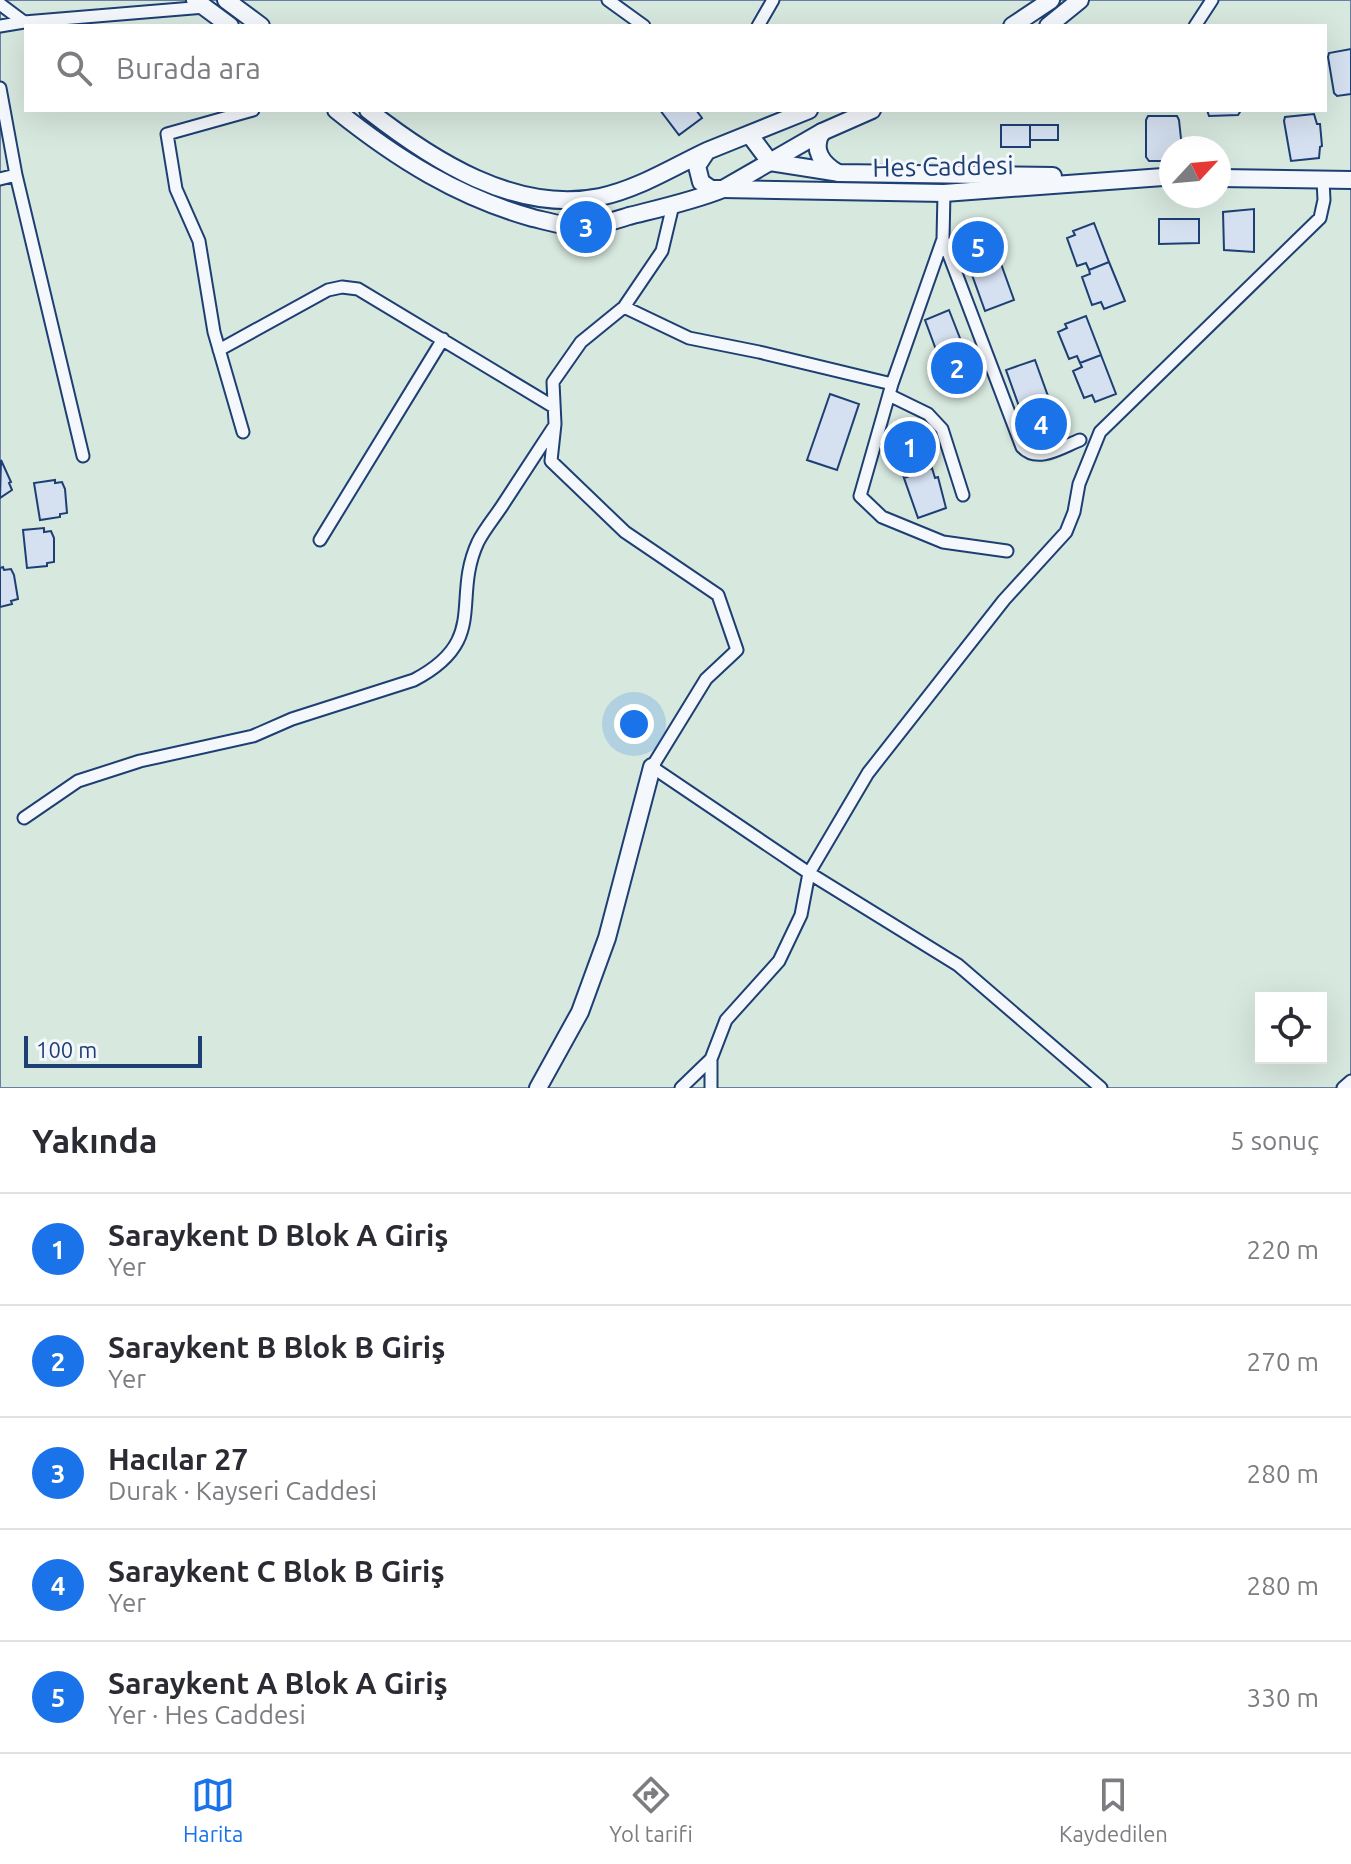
<!DOCTYPE html>
<html lang="tr">
<meta charset="utf-8">
<style>
:root{--surface:#fff;--page:#f2f2f3;--text:#2b2b33;--muted:#7c7c81;--line:#e1e1e2;--accent:#1a73e8}
body{margin:0;font-family:Ubuntu,sans-serif;background:var(--page);color:var(--text)}
.controls{position:absolute;right:24px;bottom:24px;display:grid;overflow:hidden;border-radius:0px;box-shadow:0 8px 32px #0002}
.controls button{width:72px;height:72px;display:grid;place-items:center;padding:0;border:0;border-bottom:2px solid var(--line);background:var(--surface);color:var(--text);font:40px sans-serif}
.compass{position:absolute;left:1159px;top:136px;width:72px;height:72px;border-radius:50%;background:var(--surface);box-shadow:0 8px 32px #0002;rotate:64deg}
.scale{position:absolute;left:24px;bottom:20px;width:178px;box-sizing:border-box;padding-left:8px;border:4px solid #1d3f73;border-top:0;font-size:22px;line-height:28px;white-space:nowrap;color:#1d3f73;-webkit-text-stroke:6px #f4f7fb;paint-order:stroke}
.you{position:absolute;left:634px;top:724px;width:28px;height:28px;margin:-20px;border:6px solid #fff;border-radius:50%;background:#1a73e8;box-shadow:0 0 0 12px #1a73e833}
.badge{display:grid;place-items:center;width:52px;height:52px;border-radius:50%;background:var(--accent);color:#fff;font-size:26px;font-weight:700}
.pin{position:absolute;translate:-50% -50%;border:4px solid #fff;box-shadow:0 2px 8px #0006}
.list{margin:0;padding:0;list-style:none}
h2{display:flex;justify-content:space-between;align-items:center;height:104px;margin:0;padding:0 32px;font-size:34px}
h2 small{font-size:26px;font-weight:400;color:var(--muted)}
.list li{display:grid;grid-template-columns:52px 1fr auto;gap:24px;align-items:center;box-sizing:border-box;height:112px;padding:0 32px;border-top:2px solid var(--line)}
.list b{display:block;font-size:30px;white-space:nowrap}
.list p{margin:0;font-size:26px;white-space:nowrap;color:var(--muted)}
.list em{font-size:26px;font-style:normal;color:var(--muted)}
.icon{flex:none;width:44px;height:44px;fill:none;stroke:currentColor;stroke-width:2;stroke-linecap:round;stroke-linejoin:round}
.map{position:relative;flex:none;width:1351px;height:1088px;overflow:hidden}
.search{position:absolute;background:var(--surface);box-shadow:0 8px 32px #0002;left:24px;right:24px;top:24px;height:88px;display:flex;align-items:center;gap:20px;box-sizing:border-box;padding:0 28px;border-radius:0px;color:var(--muted);font-size:30px}
.sheet{height:664px;background:var(--surface)}
nav{display:flex;justify-content:space-around;align-items:center;box-sizing:border-box;height:112px;border-top:2px solid var(--line);background:var(--surface);font-size:22px;color:var(--muted)}
nav a{display:grid;justify-items:center;gap:4px}
nav .on{color:var(--accent)}
.map>svg:first-child{display:block}
</style>
<div class="map">
<svg width="1351" height="1088" viewBox="0 0 1351 1088">
<rect width="100%" height="100%" fill="#f4f7fb"/>
<path fill="#d7e8df" stroke="#687fa3" stroke-width="2" fill-rule="evenodd" d="M0 0H1351V1088H0ZM26 26H1325V110H26ZM1171 148H1219V196H1171ZM1261 998H1321V1058H1261Z"/>
<path fill="#d5e0f0" stroke="#1d3f73" stroke-width="2" d="M1351 49V94L1337 96 1334 93 1328 57 1329 53Z
M660 110H696L702 118 679 135Z
M1207 110H1240V112L1238 115 1209 116Z
M1314 114 1317 124H1320L1322 146 1320 147 1319 158 1291 161 1284 121 1285 117Z
M1148 116H1177L1179 120 1182 148H1171V161H1149L1146 157V120Z
M1001 125H1030V147H1001Z
M1030 125H1058V140H1030Z
M1254 209V252L1224 250 1223 212Z
M1159 219H1199V243L1159 244Z
M986 222 1000 261 971 272 957 232Z
M1094 223 1109 262 1089 270 1086 263 1077 266 1067 238 1075 235 1073 231Z
M1000 261 1014 300 985 311 971 272Z
M1109 262 1125 301 1104 309 1101 302 1092 305 1082 277 1090 274 1089 270Z
M949 310 963 346 938 355 925 320Z
M1086 316 1101 355 1080 363 1077 356 1069 359 1058 332 1067 328 1065 324Z
M963 346 976 382 951 391 938 355Z
M1101 355 1116 394 1095 402 1092 395 1084 398 1073 371 1082 367 1080 363Z
M1035 360 1049 399 1020 409 1006 370Z
M830 394 859 404 837 470 807 460Z
M1049 399 1063 438 1034 449 1020 409Z
M917 428 921 438 923 437 932 468 904 478 890 437Z
M1 460 11 482 9 483 12 490 0 498Z
M932 468 935 478 938 477 946 508 918 518 904 478Z
M55 480V483L62 482 65 489 67 513 60 514V517L40 520 34 483Z
M44 528V532L51 531 54 538V562L47 563V566L27 568 23 530Z
M3 567 4 570 11 569 14 575 18 599 11 601 12 604 0 607V568Z"/>
<g fill="none" stroke-linecap="round" stroke-linejoin="round">
<g stroke="#1d3f73" stroke-width="15">
<path id="street" d="M608 0 644 26
M0 4 24 22 205 7
M0 26 24 22
M758 26 773 0
M1195 26 1212 0
M0 88 16 175
M0 179 16 175 83 456
M673 205 662 251 624 307 581 342 553 382 555 424 551 461 625 532 718 595 737 650 706 679 652 767 809 873 801 915 779 961 726 1020 711 1059V1088
M943 239 1022 447C1038 464 1062 447 1080 440
M624 307 689 338 759 352 892 384 943 239 944 193
M219 350 328 290 342 287 358 289 554 407
M892 384 860 496 882 517 943 542 1007 551
M889 395 928 414 942 429 963 495
M243 432 214 332 199 241 176 189 167 134 253 110
M320 540 443 339
M24 818 78 781 140 761 253 736 292 719 414 680C490 640 451 600 478 542 484 530 494 518 502 506 519 480 536 454 553 428
M681 1088 711 1059
M1101 1088 958 965 809 873 868 773 1004 600 1066 532 1074 512 1079 484 1100 432 1320 218 1324 200 1323 180
M1343 1088 1351 1081"/>
</g>
<g stroke="#1d3f73" stroke-width="20">
<path id="secondary" d="M822 132C811 149 822 164 838 173
M770 162 840 173 1053 176
M1219 178 1351 180
M723 189 944 193 1163 177
M538 1088 580 1012 607 938 652 767"/>
</g>
<g stroke="#1d3f73" stroke-width="20">
<path id="primary" d="M195 0 230 26
M226 0 261 26
M1012 26 1051 0
M1048 26 1080 0
M336 110C397 159 458 197 533 218 550 222 570 228 587 227 601 225 616 220 629 216 661 208 693 201 723 189
M368 110C432 160 515 214 600 197 638 189 673 167 707 151
M809 110 707 151 697 166 701 182 711 189H723L822 132 872 110
M749 134 770 162"/>
</g>
<use href="#street" stroke="#f4f7fb" stroke-width="11"/>
<use href="#secondary" stroke="#f4f7fb" stroke-width="16"/>
<use href="#primary" stroke="#f4f7fb" stroke-width="16"/>
</g>
<g text-anchor="middle" dominant-baseline="central" stroke-width="6" stroke-linejoin="round" paint-order="stroke">
<g font-size="26" fill="#1d3f73" stroke="#f4f7fb">
<text transform="translate(943 166) rotate(-1)">Hes Caddesi</text>
</g>
</g>
</svg>
<div class="controls">
<button><svg class="icon" aria-label="locate" viewBox="0 0 24 24"><circle cx="12" cy="12" r="6"/><path d="M12 2v4M12 18v4M2 12h4M18 12h4"/></svg></button>
</div>
<svg class="compass" viewBox="-18 -18 36 36"><path d="M0-13l5 13h-10z" fill="#e53935"/><path d="M0 13l5-13h-10z" fill="#7c7c81"/></svg>
<div class="scale">100 m</div>
<div class="you"></div>
<div class="pin badge" style="left:910px;top:447px">1</div>
<div class="pin badge" style="left:957px;top:368px">2</div>
<div class="pin badge" style="left:586px;top:227px">3</div>
<div class="pin badge" style="left:1041px;top:424px">4</div>
<div class="pin badge" style="left:978px;top:247px">5</div>
<div class="search"><svg class="icon" aria-label="search" viewBox="0 0 24 24"><circle cx="10" cy="10" r="6"/><path d="M15 15l6 6"/></svg>Burada ara</div>
</div>
<section class="sheet">
<h2>Yakında<small>5 sonuç</small></h2>
<ul class="list">
<li><span class="badge">1</span><div><b>Saraykent D Blok A Giriş</b><p>Yer</p></div><em>220 m</em></li>
<li><span class="badge">2</span><div><b>Saraykent B Blok B Giriş</b><p>Yer</p></div><em>270 m</em></li>
<li><span class="badge">3</span><div><b>Hacılar 27</b><p>Durak · Kayseri Caddesi</p></div><em>280 m</em></li>
<li><span class="badge">4</span><div><b>Saraykent C Blok B Giriş</b><p>Yer</p></div><em>280 m</em></li>
<li><span class="badge">5</span><div><b>Saraykent A Blok A Giriş</b><p>Yer · Hes Caddesi</p></div><em>330 m</em></li>
</ul>
</section>
<nav>
<a class="on"><svg class="icon" aria-label="map" viewBox="0 0 24 24"><path d="M3 6l6-2 6 2 6-2v14l-6 2-6-2-6 2zM9 4v14M15 6v14"/></svg>Harita</a>
<a><svg class="icon" aria-label="directions" viewBox="0 0 24 24"><path d="M12 3l9 9-9 9-9-9zM9 14v-3h6M13 9l2 2-2 2"/></svg>Yol tarifi</a>
<a><svg class="icon" aria-label="saved" viewBox="0 0 24 24"><path d="M7 4h10v16l-5-4-5 4z"/></svg>Kaydedilen</a>
</nav>
